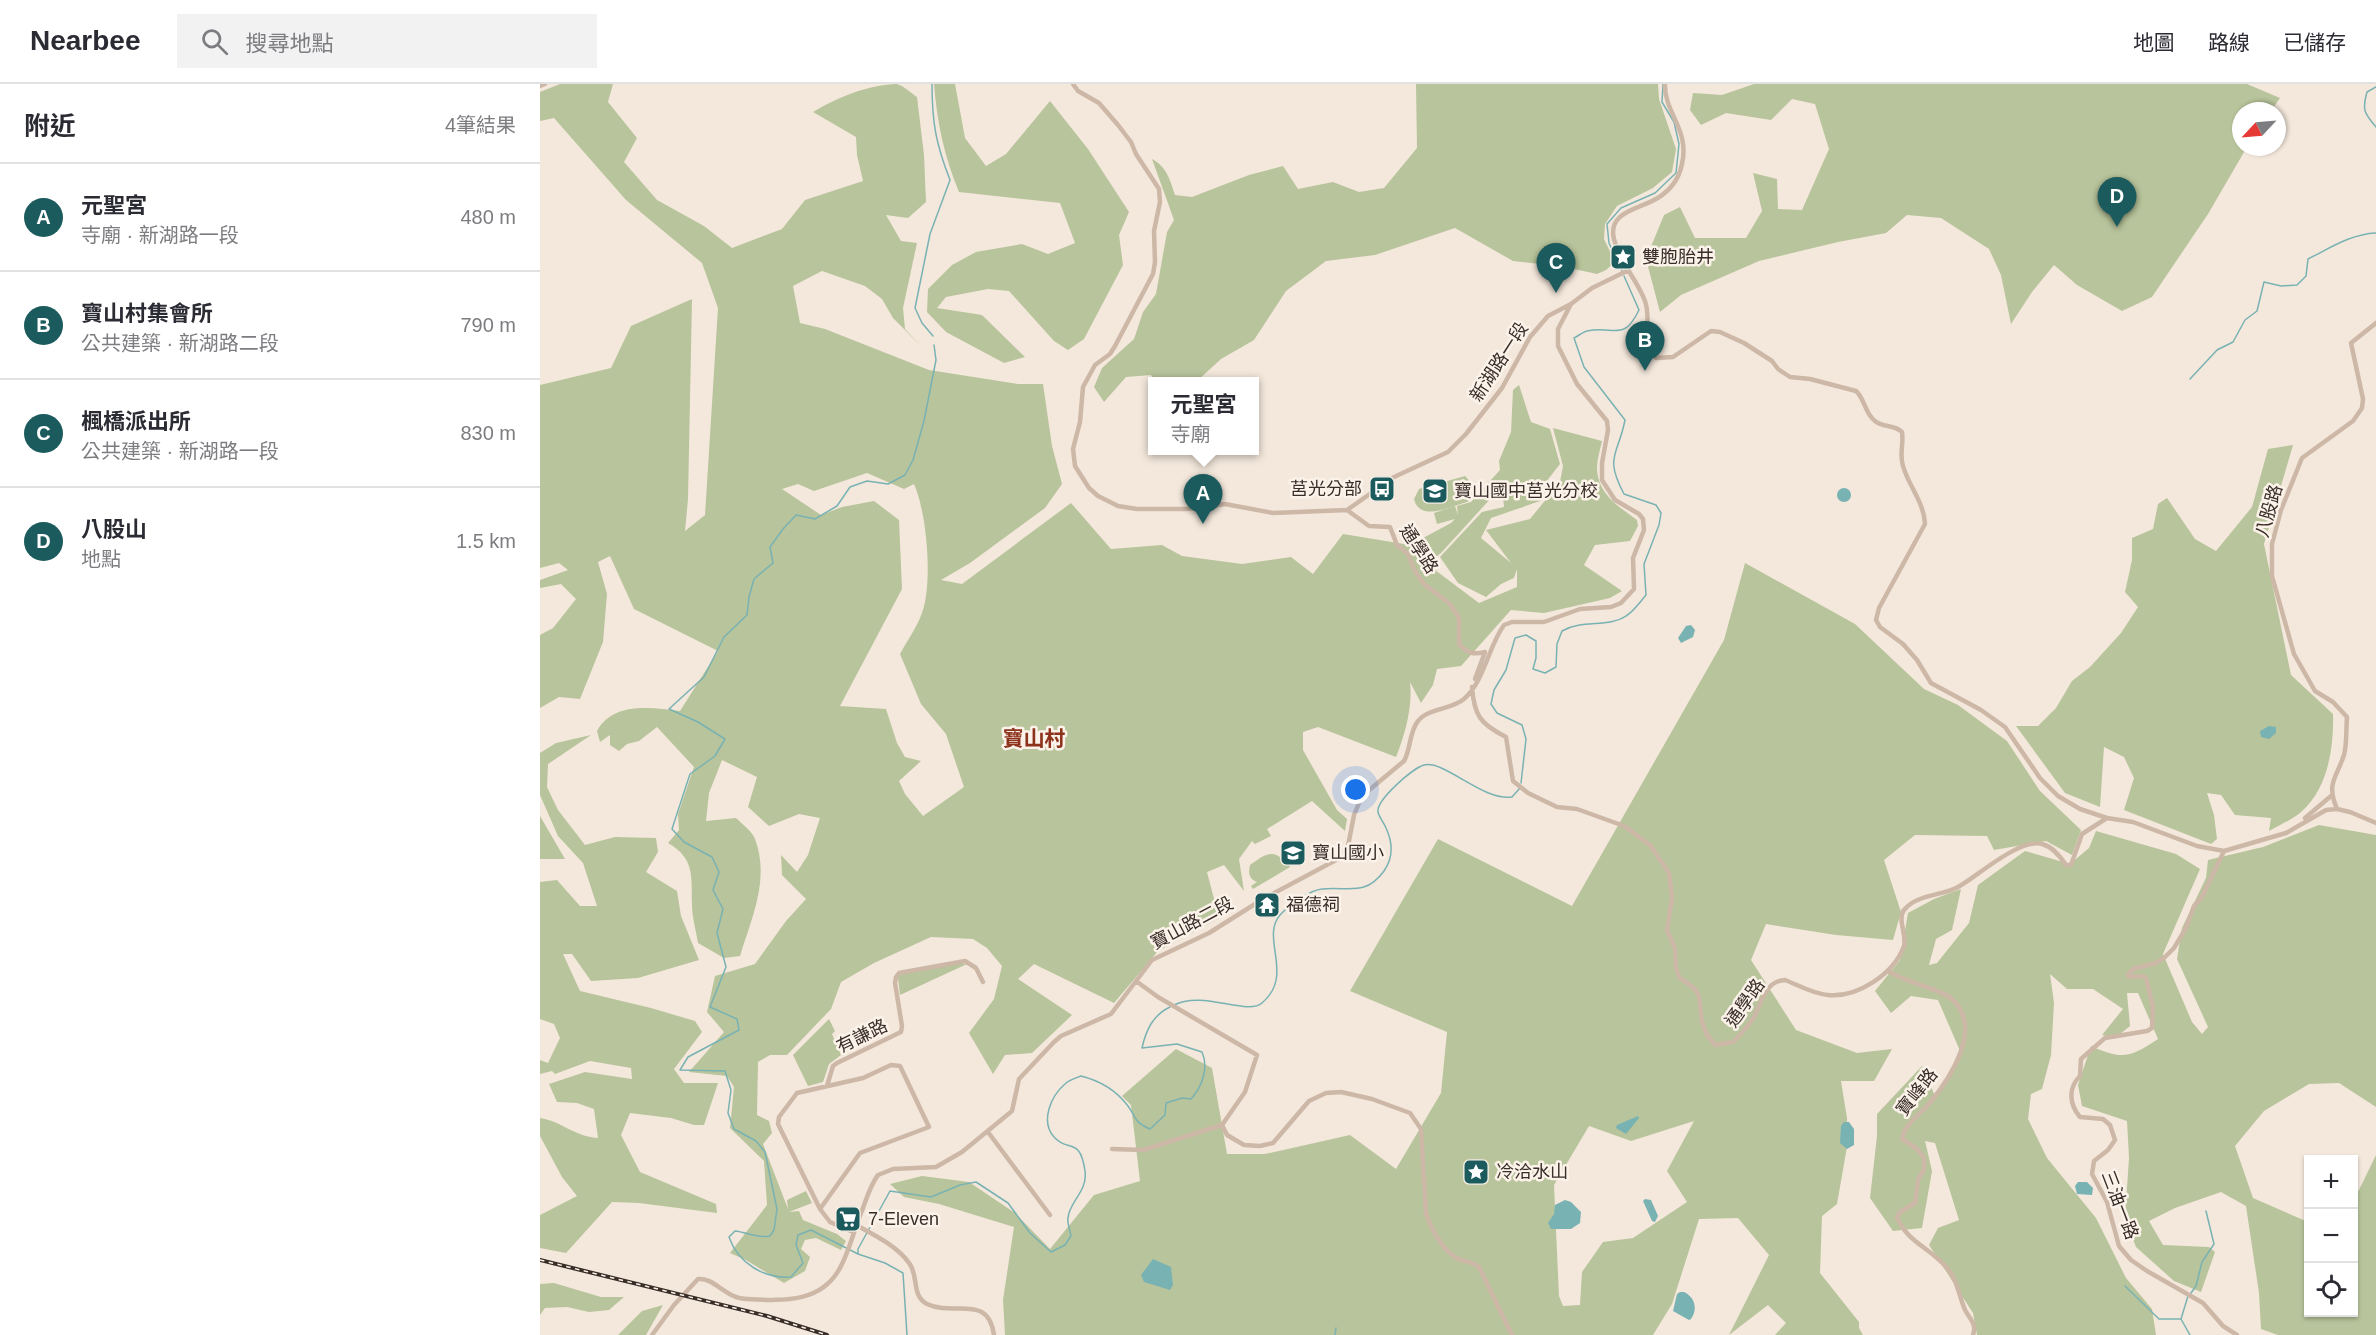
<!DOCTYPE html>
<html lang="zh-TW">
<meta charset="utf-8">
<style>
:root{--surface:#fff;--page:#f2f2f3;--text:#2b2b33;--muted:#7c7c81;--line:#e1e1e2;--accent:#1b5b5d}
body{margin:0;font-family:Helvetica,"Noto Sans TC",sans-serif;background:var(--page);color:var(--text)}
.controls{position:absolute;right:18px;bottom:18px;display:grid;overflow:hidden;border-radius:0px;box-shadow:0 2px 4px #0004}
.controls button{width:54px;height:54px;display:grid;place-items:center;padding:0;border:0;border-bottom:2px solid var(--line);background:var(--surface);color:var(--text);font:30px sans-serif}
.compass{position:absolute;left:1692px;top:18px;width:54px;height:54px;border-radius:50%;background:var(--surface);box-shadow:0 2px 4px #0004;rotate:244deg}
.you{position:absolute;left:816px;top:706px;width:21px;height:21px;margin:-15px;border:4px solid #fff;border-radius:50%;background:#1a73e8;box-shadow:0 0 0 9px #1a73e833}
.badge{display:grid;place-items:center;width:39px;height:39px;border-radius:50%;background:var(--accent);color:#fff;font-size:20px;font-weight:700}
.pin{position:absolute;translate:-50% -50px;filter:drop-shadow(0 2px 3px #0008)}
.pin::after{content:'';position:absolute;top:32px;width:21px;height:18px;background:inherit;clip-path:polygon(0 0,100% 0,50% 100%)}
.popup{position:absolute;left:608px;top:293px;width:111px;height:78px;box-sizing:border-box;display:grid;place-content:center;border-radius:0px;background:var(--surface);filter:drop-shadow(0 2px 4px #0005);font-size:20px;white-space:nowrap;color:var(--muted)}
.popup b{font-size:22px;color:var(--text)}
.popup::after{content:'';position:absolute;left:50%;top:100%;margin-left:-12px;border:12px solid transparent;border-top-color:var(--surface)}
.list{margin:0;padding:0;list-style:none}
h2{display:flex;justify-content:space-between;align-items:center;height:78px;margin:0;padding:0 24px;font-size:26px}
h2 small{font-size:20px;font-weight:400;color:var(--muted)}
.list li{display:grid;grid-template-columns:39px 1fr auto;gap:18px;align-items:center;box-sizing:border-box;height:108px;padding:0 24px;border-top:2px solid var(--line)}
.list b{display:block;font-size:22px;white-space:nowrap}
.list p{margin:0;font-size:20px;white-space:nowrap;color:var(--muted)}
.list em{font-size:20px;font-style:normal;color:var(--muted)}
.icon{flex:none;width:33px;height:33px;fill:none;stroke:currentColor;stroke-width:2;stroke-linecap:round;stroke-linejoin:round}
.map{position:relative;flex:none;width:1836px;height:1251px;overflow:hidden}
header{display:flex;align-items:center;gap:36px;box-sizing:border-box;height:84px;padding:0 30px;background:var(--surface);border-bottom:2px solid var(--line)}
header strong{font-size:28px}
nav{display:flex;gap:33px;margin-inline-start:auto;font-size:21px}
.search{width:420px;height:54px;background:var(--page);display:flex;align-items:center;gap:15px;box-sizing:border-box;padding:0 21px;border-radius:0px;color:var(--muted);font-size:22px}
main{display:flex}
aside{flex:1;background:var(--surface)}
.map>svg:first-child{display:block}
</style>
<header>
<strong>Nearbee</strong>
<div class="search"><svg class="icon" aria-label="search" viewBox="0 0 24 24"><circle cx="10" cy="10" r="6"/><path d="M15 15l6 6"/></svg>搜尋地點</div>
<nav><a>地圖</a><a>路線</a><a>已儲存</a></nav>
</header>
<main>
<aside>
<h2>附近<small>4筆結果</small></h2>
<ul class="list">
<li><span class="badge">A</span><div><b>元聖宮</b><p>寺廟 · 新湖路一段</p></div><em>480 m</em></li>
<li><span class="badge">B</span><div><b>寶山村集會所</b><p>公共建築 · 新湖路二段</p></div><em>790 m</em></li>
<li><span class="badge">C</span><div><b>楓橋派出所</b><p>公共建築 · 新湖路一段</p></div><em>830 m</em></li>
<li><span class="badge">D</span><div><b>八股山</b><p>地點</p></div><em>1.5 km</em></li>
</ul>
</aside>
<div class="map">
<svg width="1836" height="1251" viewBox="0 0 1836 1251">
<rect width="100%" height="100%" fill="#f4e8dc"/>
<path fill="#b8c49b" fill-rule="evenodd" d="M20 0H73L68 18 97 54 84 78 117 116 164 142 192 164 242 145 265 116 323 97 317 71 316 53 273 28C296 14 330 0 357 0 364 2 371 9 377 13L384 71 386 118 368 134 346 131 361 157 377 159 363 224 365 245 382 263 353 234 342 215 325 202 282 187 253 202 260 239 285 245 389 286 478 300H503L512 362 522 400 505 424 430 479 401 496 422 500 531 419 571 465 622 461 642 472 702 480 751 473 773 490 803 450 870 461 911 439 915 435 897 440 894 429 915 422 918 431 917 422 931 418 960 386 959 377 971 348 973 306 979 301 991 338 1010 345 1020 380 1006 398 1003 416 951 434 941 454 971 479 946 446 990 435 1020 398 1023 382 1013 344 1062 357C1060 366 1057 376 1057 385 1058 410 1079 423 1097 436L1098 442 1090 457 1055 461 1044 481 1082 507 1070 514 1004 529 971 526 921 582 897 585 893 601 881 619 870 598C873 622 865 651 856 673L778 643 763 648V666L797 726 807 735 805 747 772 717 727 745 731 752 715 760 712 757 699 775 704 807 684 781 667 788 679 834 618 867 574 919 494 880 478 895 532 931 492 969 465 971 453 990 429 949 454 915 462 882 447 864 433 855 391 853 334 879 301 898 291 925 247 971H230L218 978 217 1031 229 1037 232 1049 223 1060 248 1125 247 1116 266 1107 272 1119 249 1128 259 1127 263 1136 297 1150 306 1157 301 1166 276 1154 265 1156 261 1165 270 1173 265 1187 244 1199 206 1176 190 1169 227 1121 224 1077 190 1044 194 1003 187 992 149 988 184 948 167 928 175 892 215 880 246 837 266 815 242 791 241 771 257 788 268 771 280 734 259 730 229 742 208 723 217 693 182 676 169 709 166 737 196 734C202 740 212 747 215 755 230 795 212 833 200 872L184 874 158 859C156 846 152 833 152 821 151 794 156 775 128 759L139 746 138 730 154 683 117 643 99 657 87 660 79 667 70 661V651L60 658 57 647C74 617 112 624 140 627L178 567 94 525 70 472 58 478 67 510 63 558 40 615 19 613 0 624V551L13 544 36 515 21 500 0 504V496L28 486 19 479 0 484V301L71 284 91 242 152 215 148 415 145 447 165 431 178 224 162 179 86 116 14 34 0 37V8ZM327 389 364 405 374 400C387 429 393 499 382 529 377 543 367 557 360 570L381 620 406 650 424 703 383 732 365 710 359 697 381 677 365 673 357 659 346 625 300 622 362 505 359 436 334 417 302 423 281 431 242 405 258 400 274 407ZM962 402 964 423 942 428 900 473 918 499 946 513 961 500 974 494 977 485V503L939 519 887 480 901 469Z
M394 0H415L425 54 446 82 466 70 510 17 548 65 589 128 579 151 583 181 544 255 528 266 514 257 469 207 448 205 406 213 397 224 442 231 485 273 464 279 406 248 387 228 388 205 412 181 436 168 482 160 508 170 535 159 520 119 419 108C404 72 397 38 394 0Z
M876 0H1118L1119 15 1136 65 1132 88 1113 104 1077 122 1065 140 1064 155 1075 178 1066 186 1057 190 1020 182 973 177 915 144 835 171 786 177 746 207 714 256 681 275 657 297H615L611 291 586 293 564 318 554 303 562 284 594 255 603 228 616 210 627 148 634 136 612 75C627 83 630 96 635 111L652 113 709 91 743 82 758 105 793 98 819 108 844 104 877 64Z
M1214 0H1707L1740 14 1731 27H1701V63H1707L1668 130 1612 213 1582 227 1537 201 1514 181 1492 208 1471 240 1461 191 1449 165 1401 134 1367 131 1346 149 1298 158 1219 177 1141 211 1120 228 1106 175 1124 131 1140 123 1155 154H1206L1222 127 1213 89 1237 95 1238 125 1262 126 1289 65 1275 20 1252 15 1231 36 1186 29 1161 41 1150 26 1153 9 1182 11Z
M1753 361 1724 460 1751 591 1793 630C1794 663 1788 705 1761 728 1752 736 1739 741 1729 747L1731 734 1695 731 1681 711 1667 709 1674 731 1677 755 1671 760 1584 726 1594 694 1584 673 1564 663 1560 723 1525 709 1476 642H1498L1516 624 1532 597 1550 583 1581 549 1598 523 1585 508 1592 476V454L1613 445 1618 420 1627 414 1655 455 1676 467 1712 423 1728 365Z
M925 392 933 401 935 407 932 414 927 418C911 422 880 439 874 415L879 405Z
M1205 479 1315 540 1384 605 1418 621 1467 657 1500 707 1541 746 1532 771 1506 757 1454 766 1447 752 1375 751 1344 776 1361 828 1353 856 1296 851 1226 840 1211 876 1256 946 1317 969 1352 965 1334 997H1301L1307 1034 1308 1057 1297 1120 1282 1132 1280 1189 1319 1238V1244L1323 1251H1235L1246 1239 1228 1221 1189 1251 1229 1171 1198 1134 1159 1135 1132 1220 1113 1251H465L463 1216 474 1143 399 1120 364 1113 350 1100 382 1092 429 1098 475 1129 510 1165 554 1111 600 1097 591 1021 582 1012 636 965 672 984 687 1070H725L810 1051 856 1085 901 1009 907 948 810 907 898 755 1032 822 1184 556ZM1154 1037 1127 1087 1147 1118 1093 1154 1063 1158 1042 1188 1040 1221 1023 1222 1019 1212 1014 1101 1049 1042 1091 1057Z
M51 651 8 680 7 703 18 726 45 761 75 753 116 754 118 768 106 788 137 807 141 832 159 876 98 894 51 897 32 870H23L40 907 111 924 155 937 162 948 134 985 144 999H178L164 1041H154L131 1034 90 1029 81 1051 100 1088 176 1120 177 1129 99 1119 72 1118 26 1169 0 1164V1131L37 1112 22 1093 0 1052V1034C21 1037 33 1052 58 1054L54 1025 37 1019 17 1018 9 1000 45 988 92 995 91 984 50 977 15 990 12 987 0 990V976L8 979 20 954 14 940 0 935V798L17 796 40 822H57L43 779 18 752 0 711V669L16 659Z
M0 732 25 775H0Z
M1779 741 1836 751V1023L1799 999 1769 1000 1724 1027 1695 1062 1713 1114 1768 1138V1228H1814V1111L1819 1106 1836 1071V1251H1738L1721 1245 1719 1209 1706 1122 1681 1108 1635 1124 1609 1137 1623 1161 1669 1163 1675 1168 1661 1208 1634 1197 1596 1163 1585 1134 1589 1074 1587 1037 1542 1022 1538 1001 1551 962C1582 976 1590 974 1618 955L1598 909H1587L1590 942 1575 954 1562 951 1583 925 1553 905H1527L1510 890 1514 919 1511 971 1502 1005 1491 1010 1488 1035 1507 1074 1556 1134 1586 1194 1612 1225 1616 1251H1437L1433 1229 1389 1161 1398 1144 1419 1136 1395 1059 1385 1057 1392 1087 1382 1144 1353 1147 1330 1114 1337 1052V1030L1382 982 1395 1012 1421 969 1398 916 1371 912 1351 929 1335 907 1360 876 1368 829 1394 815 1421 805 1412 846 1396 855 1389 881 1397 879 1429 839 1438 801 1485 767 1530 780 1549 764 1556 747 1636 770 1660 785 1623 870 1652 938 1662 950 1668 943 1637 875 1642 844 1666 794 1668 776 1723 763Z
M746 765 751 777 745 779 743 777V781L748 779 750 783 713 805 711 802 717 798C709 795 708 789 710 781 721 773 732 764 742 775L740 768Z
M417 879 427 880 360 911 358 894 359 891Z
M289 935 295 947 292 950 301 971 289 980 283 998 268 1002 253 971Z
M14 1199 61 1213H84L69 1226 49 1228 27 1223 5 1224 0 1231V1200Z
M123 1221 106 1251H78L102 1227Z"/>
<path fill="#79b2b3" d="M1297 411a7 7 0 1 1 14 0a7 7 0 1 1-14 0Z
M1151 541 1155 546 1153 553 1141 559 1138 554 1146 542Z
M1729 642 1736 643V649L1729 655 1721 653 1720 647Z
M1098 1032 1099 1034 1086 1050 1076 1044 1077 1041Z
M1304 1038H1309L1314 1045V1061L1307 1065 1300 1059 1301 1042Z
M1538 1098H1547L1553 1104 1552 1111 1537 1110 1535 1102Z
M1105 1115 1111 1116 1118 1132 1115 1138 1112 1137 1103 1117Z
M1025 1116 1031 1118 1041 1128 1040 1139 1031 1145H1011L1008 1139 1014 1130 1015 1121Z
M613 1175 631 1183 633 1201 630 1206 604 1198 601 1191Z
M1140 1208H1144C1155 1213 1158 1225 1151 1235L1149 1236 1133 1227 1137 1210Z"/>
<g fill="none" stroke-linecap="round" stroke-linejoin="round">
<path stroke="#79b2b3" stroke-width="1.5" d="M392 0C392 39 396 60 410 96L390 150 375 224 382 239 393 252
M1836 3 1827 8C1822 26 1824 29 1836 43
M1082 187 1069 159 1067 140 1081 124 1115 109 1136 89 1139 60 1134 38 1122 18 1123 0
M1650 295 1677 266 1693 258 1705 236 1717 227 1724 198 1741 202 1757 201 1766 192 1768 175C1790 164 1811 150 1836 149
M981 699 986 655 982 641 957 629 951 620 954 606 966 586 975 554 986 551 996 557V574L993 585 1005 589 1016 583 1017 560 1022 547C1043 535 1068 544 1086 532 1094 527 1100 518 1106 511L1104 480 1119 441 1121 429 1116 421 1084 410C1064 372 1078 372 1085 336L1044 283 1034 254C1038 252 1043 248 1047 247 1074 241 1083 259 1099 226L1084 192
M634 921C663 906 707 932 722 919 755 891 720 854 740 831 749 821 770 806 782 805 808 802 825 813 844 787 853 774 853 759 846 744 844 739 839 733 838 728 836 716 873 684 884 681 905 676 942 717 972 713L980 704
M318 1170 271 1146 258 1151 256 1161 263 1179 251 1193C224 1195 198 1179 189 1153L195 1147C206 1148 220 1155 230 1152L234 1146 237 1125 225 1068 216 1057 194 1045 188 1029 191 1006 185 987 140 986 148 973 199 946 197 935 170 923 186 883 177 849 183 825 173 806 179 788 172 773 144 758 132 745 150 690 175 672 185 655 158 638 129 625 164 593 184 553 207 531 209 513 214 495 233 479 230 463 243 445 256 431 275 435 297 422 310 403 327 397 348 400 365 391 373 376 384 337 396 276 394 261
M1585 1202 1619 1235H1640
M1651 1209 1656 1202 1662 1178 1674 1160 1666 1127
M1648 1212 1641 1235 1650 1251
M367 1251 363 1189 345 1179 318 1170V1165L350 1107 391 1113 420 1101 436 1098 468 1119 490 1149 511 1168 525 1161 531 1152C530 1146 527 1139 528 1134 529 1118 548 1107 545 1087 540 1052 528 1069 514 1053 500 1037 511 1012 525 1000 529 996 536 994 541 992 561 997 576 1006 588 1022 598 1036 593 1037 610 1045L625 1031 626 1019 642 1014 651 1015C662 1003 669 984 662 968L637 960 602 964C606 946 613 931 630 923
M795 1251 796 1244"/>
<path stroke="#cdb7a7" stroke-width="4.5" d="M533 0 538 7 559 19 578 41 591 58 596 70 619 105 620 118 614 147 615 178 613 190 575 262 570 270 555 281 543 303 540 338 533 365 535 382 549 404 558 412 578 422 597 425H646L685 420 733 429 807 426 854 393 908 368 926 350 962 304 990 253 1008 232 1031 220 1052 204 1089 186
M1125 0C1124 29 1150 45 1142 80 1139 95 1130 107 1116 115 1099 125 1067 128 1074 155 1079 178 1097 195 1105 217 1112 236 1101 257 1116 274L1133 273 1171 247 1180 248 1204 259 1232 277 1238 285 1250 293 1270 295 1316 307C1325 315 1325 330 1335 337 1343 344 1354 340 1362 348 1364 360 1359 370 1363 382 1369 403 1384 418 1385 440L1339 524 1336 536 1340 543 1363 560 1377 576 1391 599 1441 626 1465 643 1500 694 1518 712 1540 725 1567 734 1593 738 1657 762 1684 767 1746 749 1786 726 1797 725 1810 728 1836 739
M0 2 5 0
M807 426 829 442 850 443 857 461 868 470 875 487 884 500 910 520 919 534V560C927 569 933 571 945 568L935 595
M932 603C934 631 940 640 966 653L973 697 988 709 1017 723 1037 725 1084 742 1110 761 1129 789 1132 814 1127 846 1135 864 1136 884 1139 893 1155 905 1159 912 1162 938 1167 951 1175 961 1193 958C1200 951 1209 942 1214 933 1222 918 1225 897 1245 896 1258 901 1274 910 1288 911 1317 914 1354 890 1364 862 1367 851 1357 835 1364 826 1377 810 1402 812 1418 803 1438 792 1479 754 1502 760 1513 763 1520 772 1526 781H1531L1542 750 1567 734
M1797 725C1786 699 1796 695 1804 671 1807 660 1806 645 1807 633L1793 618 1775 607 1754 570 1732 492V460L1741 426 1762 374 1813 337 1822 324 1823 315 1811 259 1836 239
M1765 734 1791 712
M1684 767 1662 813 1654 822 1646 844 1634 864 1625 873 1616 879 1593 885 1588 891 1589 893 1603 892 1606 894 1613 923 1612 944 1607 947 1565 954 1541 975 1540 992C1528 1004 1529 1020 1540 1033L1563 1035 1570 1041 1575 1056 1568 1066 1554 1077 1552 1090 1567 1118 1579 1162 1591 1176 1607 1187 1663 1219 1683 1242 1697 1251
M1349 887C1367 900 1400 904 1412 915 1444 944 1410 995 1388 1021 1380 1030 1369 1037 1364 1048L1362 1055 1376 1064 1384 1074V1085L1378 1096 1375 1119 1360 1128 1357 1133C1366 1157 1390 1164 1406 1183 1417 1194 1419 1212 1425 1226 1430 1235 1437 1240 1433 1251
M596 897 618 913 717 971 705 1008 682 1041 687 1051 704 1061 720 1062 733 1059 769 1017 786 1009 801 1008 832 1015 870 1029 881 1045 886 1130C892 1146 904 1170 921 1176 929 1178 933 1178 939 1183L972 1251
M287 1002 293 982 297 979 361 948 362 942 355 899 356 893 359 889 425 877 436 884 443 898
M448 1048 510 1131
M572 1065 603 1066 682 1041
M280 1125 320 1069 389 1043 360 982 351 981 323 994 257 1009 239 1033 238 1040 280 1125 290 1138 313 1148
M316 1141C334 1151 357 1162 369 1179 379 1191 371 1212 387 1220 414 1233 448 1209 454 1251
M112 1251 134 1221 158 1195C174 1193 186 1215 207 1215 245 1217 284 1219 302 1180 311 1162 315 1142 323 1124 327 1113 331 1100 338 1091L353 1085 396 1083 422 1068 472 1027 479 995 514 958 521 952 571 930 612 876 669 849 723 815 798 775 808 762 814 731 822 712 864 677C871 665 869 648 878 637 888 624 911 626 924 615 945 596 948 563 964 541L972 538H1004L1040 525 1071 523 1081 519 1094 505 1093 474 1104 446 1103 435 1099 430 1075 416 1062 396V379L1068 346 1067 337 1037 300 1018 262V245L1031 220"/>
<g stroke="#392d28" stroke-width="4">
<path id="rail" d="M0 1176 227 1232 287 1251"/>
</g>
<use href="#rail" stroke="#fbf2e9" stroke-width="1.5" stroke-dasharray="4.5" stroke-linecap="butt"/>
</g>
<defs>
<g id="sight-square" transform="scale(1.35)"><rect x="-9" y="-9" width="18" height="18" rx="4" fill="#1b5b5d" stroke="#fbf2e9"/><path d="M0-6L1.8-2.2L6-1.7L2.9 1.2L3.7 5.4L0 3.3L-3.7 5.4L-2.9 1.2L-6-1.7L-1.8-2.2Z" fill="#fff"/></g>
<g id="bus-square" transform="scale(1.35)"><rect x="-9" y="-9" width="18" height="18" rx="4" fill="#1b5b5d" stroke="#fbf2e9"/><path d="M-5-6H5V4H4V6H2V4H-2V6H-4V4H-5ZM-3.5-4V0h7V-4ZM-3.5 1.2v1.5H-2V1.2ZM2 1.2v1.5H3.5V1.2Z" fill="#fff"/></g>
<g id="school-square" transform="scale(1.35)"><rect x="-9" y="-9" width="18" height="18" rx="4" fill="#1b5b5d" stroke="#fbf2e9"/><path d="M0-5L7-2L0 1L-7-2ZM-4 1L0 2.5L4 1V4Q0 6-4 4Z" fill="#fff"/></g>
<g id="temple-square" transform="scale(1.35)"><rect x="-9" y="-9" width="18" height="18" rx="4" fill="#1b5b5d" stroke="#fbf2e9"/><path d="M0-6L5-2H3V0L6.5 2.5H4V6H1.5V3h-3V6H-4V2.5H-6.5L-3 0V-2H-5Z" fill="#fff"/></g>
<g id="supermarket-square" transform="scale(1.35)"><rect x="-9" y="-9" width="18" height="18" rx="4" fill="#1b5b5d" stroke="#fbf2e9"/><path d="M-6-5.5h2.5l.6 2H6L4.5 2H-2.5L-4.4-4H-6ZM-1.5 3.2a1.3 1.3 0 1 0 .1 0ZM3 3.2a1.3 1.3 0 1 0 .1 0Z" fill="#fff"/></g>
</defs>
<g fill-rule="evenodd">
<use href="#sight-square" x="1083" y="173"/>
<use href="#bus-square" x="842" y="405"/>
<use href="#school-square" x="895" y="407"/>
<use href="#school-square" x="753" y="769"/>
<use href="#temple-square" x="727" y="821"/>
<use href="#sight-square" x="936" y="1088"/>
<use href="#supermarket-square" x="308" y="1135"/>
</g>
<g text-anchor="middle" dominant-baseline="central" stroke-width="5" stroke-linejoin="round" paint-order="stroke">
<g font-size="18" fill="#392d28" stroke="#fbf2e9" text-anchor="start">
<text x="1102" y="173">雙胞胎井</text>
<text x="822" y="405" text-anchor="end">莒光分部</text>
<text x="914" y="407">寶山國中莒光分校</text>
<text x="772" y="769">寶山國小</text>
<text x="746" y="821">福德祠</text>
<text x="956" y="1088">冷洽水山</text>
<text x="328" y="1135">7-Eleven</text>
</g>
<g font-size="18" fill="#392d28" stroke="#fbf2e9">
<text transform="translate(959 278) rotate(-57)">新湖路一段</text>
<text transform="translate(1729 427) rotate(-74)">八股路</text>
<text transform="translate(879 465) rotate(57)">通學路</text>
<text transform="translate(652 839) rotate(-28)">寶山路二段</text>
<text transform="translate(1205 919) rotate(-55)">通學路</text>
<text transform="translate(322 952) rotate(-26)">有謙路</text>
<text transform="translate(1377 1008) rotate(-52)">寶峰路</text>
<text transform="translate(1580 1121) rotate(69)">三油一路</text>
</g>
<g font-size="21" font-weight="bold" fill="#8d331c" stroke="#fbf2e9">
<text x="494" y="654">寶山村</text>
</g>
</g>
</svg>
<div class="controls">
<button>+</button>
<button>−</button>
<button><svg class="icon" aria-label="locate" viewBox="0 0 24 24"><circle cx="12" cy="12" r="6"/><path d="M12 2v4M12 18v4M2 12h4M18 12h4"/></svg></button>
</div>
<svg class="compass" viewBox="-18 -18 36 36"><path d="M0-13l5 13h-10z" fill="#e53935"/><path d="M0 13l5-13h-10z" fill="#7c7c81"/></svg>
<div class="you"></div>
<div class="pin badge" style="left:663px;top:440px">A</div>
<div class="popup"><b>元聖宮</b>寺廟</div>
<div class="pin badge" style="left:1105px;top:287px">B</div>
<div class="pin badge" style="left:1016px;top:209px">C</div>
<div class="pin badge" style="left:1577px;top:143px">D</div>
</div>
</main>
